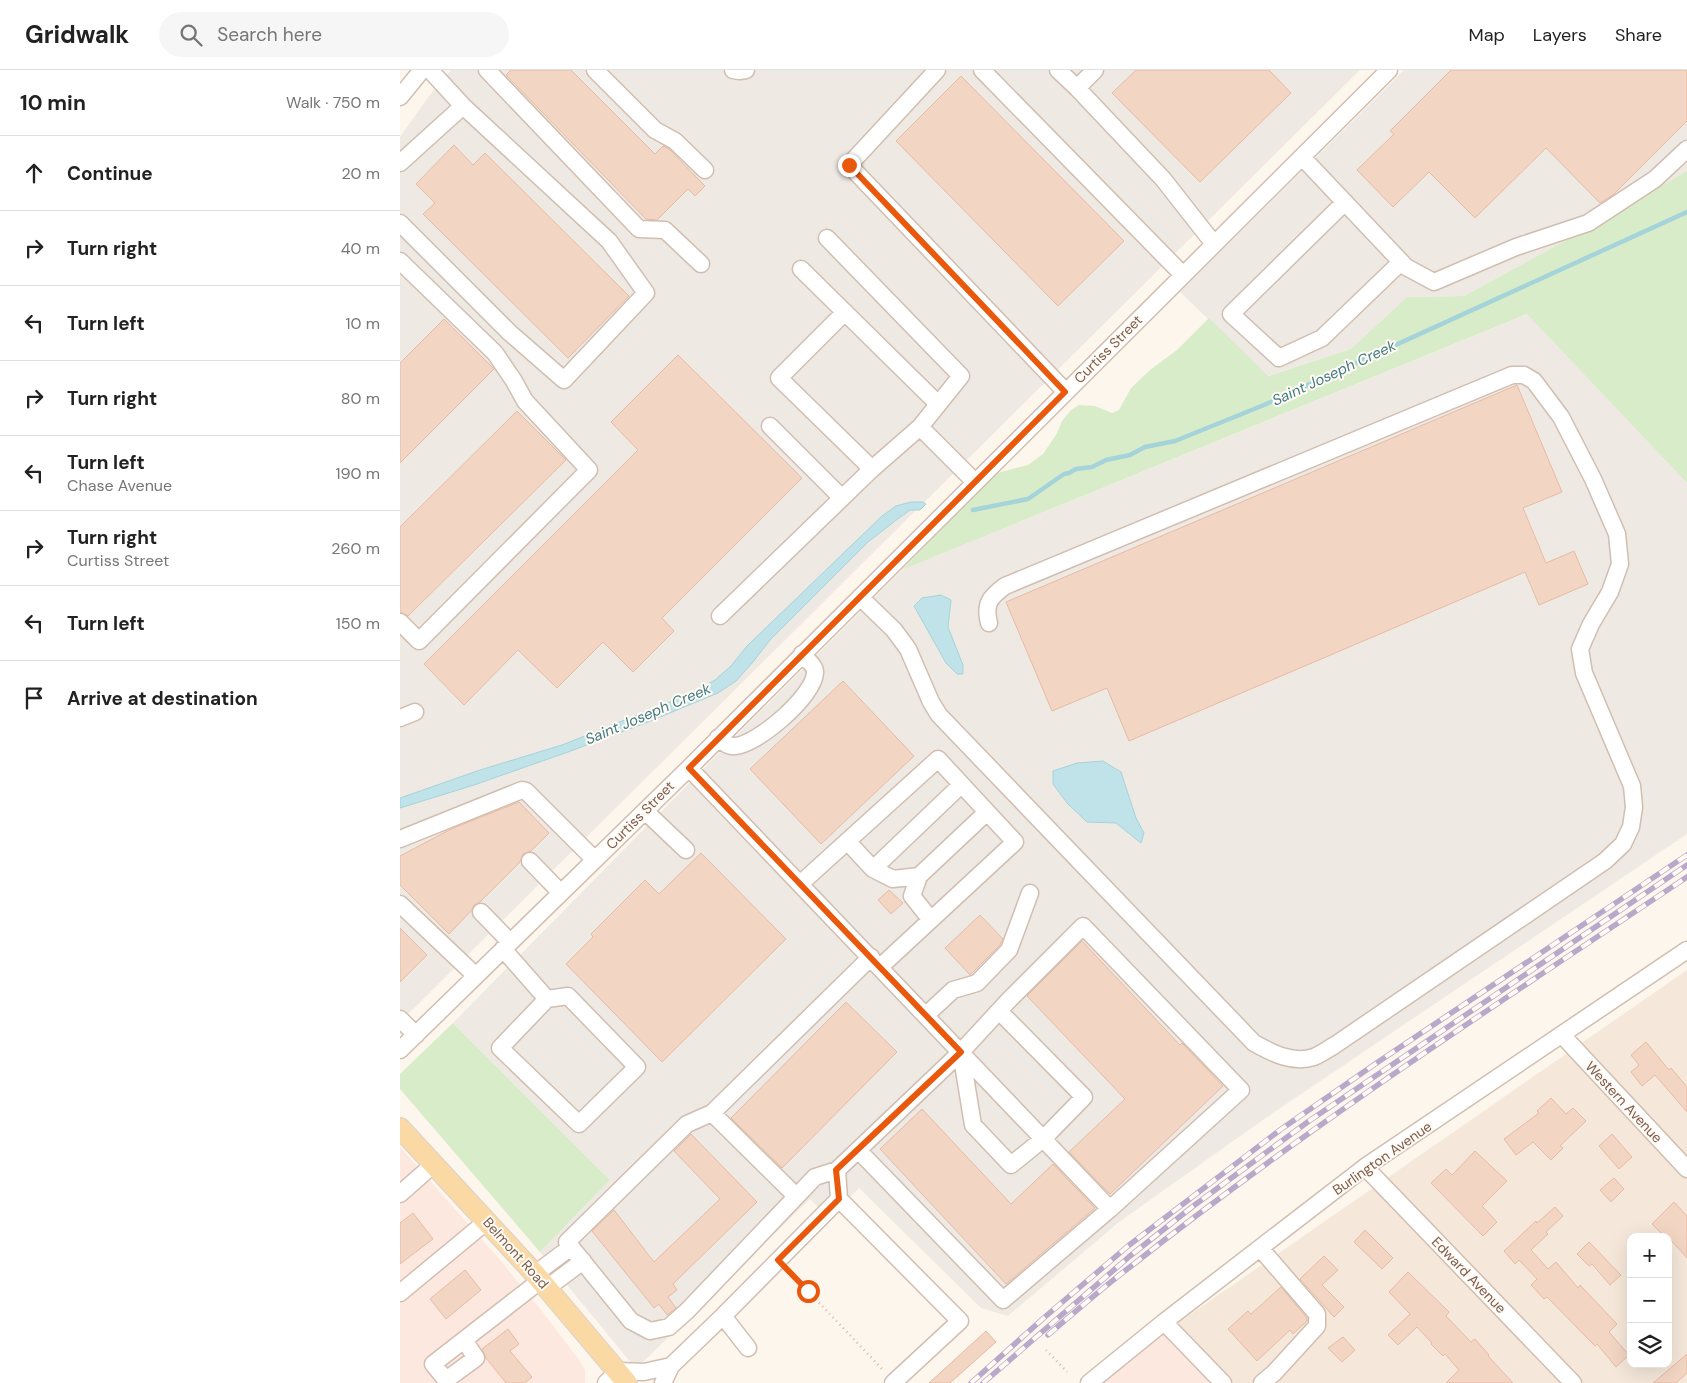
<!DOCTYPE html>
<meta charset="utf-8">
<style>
:root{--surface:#fff;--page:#f6f6f6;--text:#222;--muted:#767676;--line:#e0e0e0}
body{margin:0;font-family:"DM Sans",sans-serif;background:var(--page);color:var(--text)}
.controls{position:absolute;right:15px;bottom:15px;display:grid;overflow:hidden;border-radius:10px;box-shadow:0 5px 20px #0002}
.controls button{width:45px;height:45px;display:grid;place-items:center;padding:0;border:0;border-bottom:1px solid var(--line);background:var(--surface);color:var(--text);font:25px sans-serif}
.stop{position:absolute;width:15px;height:15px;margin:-11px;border:4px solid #ea580c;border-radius:50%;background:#fff}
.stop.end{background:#ea580c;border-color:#fff;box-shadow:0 1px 5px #0008}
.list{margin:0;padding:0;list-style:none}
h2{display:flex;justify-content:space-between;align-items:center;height:65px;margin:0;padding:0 20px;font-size:21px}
h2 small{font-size:16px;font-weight:400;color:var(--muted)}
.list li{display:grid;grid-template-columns:32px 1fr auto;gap:15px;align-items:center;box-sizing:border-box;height:75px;padding:0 20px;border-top:1px solid var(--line)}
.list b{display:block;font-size:19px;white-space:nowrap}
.list p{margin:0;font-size:16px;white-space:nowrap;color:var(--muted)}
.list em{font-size:16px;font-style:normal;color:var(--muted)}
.icon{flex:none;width:28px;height:28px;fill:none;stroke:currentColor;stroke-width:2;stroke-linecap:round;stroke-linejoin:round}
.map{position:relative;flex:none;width:1287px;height:1313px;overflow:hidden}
header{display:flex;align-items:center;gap:30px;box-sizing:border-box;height:70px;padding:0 25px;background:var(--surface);border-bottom:1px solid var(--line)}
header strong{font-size:24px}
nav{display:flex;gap:28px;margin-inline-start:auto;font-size:18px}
.search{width:350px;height:45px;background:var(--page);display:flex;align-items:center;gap:12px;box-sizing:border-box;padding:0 18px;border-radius:28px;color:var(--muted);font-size:19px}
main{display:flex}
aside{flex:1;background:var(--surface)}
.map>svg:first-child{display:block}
</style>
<header>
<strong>Gridwalk</strong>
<div class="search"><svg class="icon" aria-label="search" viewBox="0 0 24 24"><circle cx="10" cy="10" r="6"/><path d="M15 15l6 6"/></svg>Search here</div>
<nav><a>Map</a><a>Layers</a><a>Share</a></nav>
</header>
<main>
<aside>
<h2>10 min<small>Walk · 750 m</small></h2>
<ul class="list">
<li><svg class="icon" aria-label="ahead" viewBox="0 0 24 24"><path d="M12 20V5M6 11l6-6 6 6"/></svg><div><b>Continue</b></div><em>20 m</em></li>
<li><svg class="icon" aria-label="right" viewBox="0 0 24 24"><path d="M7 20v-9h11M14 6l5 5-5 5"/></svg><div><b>Turn right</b></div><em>40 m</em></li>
<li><svg class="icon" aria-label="left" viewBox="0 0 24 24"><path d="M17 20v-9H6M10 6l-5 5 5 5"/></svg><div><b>Turn left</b></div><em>10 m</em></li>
<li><svg class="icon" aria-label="right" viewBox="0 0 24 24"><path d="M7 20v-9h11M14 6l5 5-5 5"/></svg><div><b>Turn right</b></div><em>80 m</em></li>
<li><svg class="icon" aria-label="left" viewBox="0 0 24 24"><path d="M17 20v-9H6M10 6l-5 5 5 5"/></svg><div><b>Turn left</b><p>Chase Avenue</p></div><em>190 m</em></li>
<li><svg class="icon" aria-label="right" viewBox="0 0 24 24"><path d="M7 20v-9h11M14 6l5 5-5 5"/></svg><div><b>Turn right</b><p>Curtiss Street</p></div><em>260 m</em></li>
<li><svg class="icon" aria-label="left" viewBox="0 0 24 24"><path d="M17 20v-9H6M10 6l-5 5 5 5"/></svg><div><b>Turn left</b></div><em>150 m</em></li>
<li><svg class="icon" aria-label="arrive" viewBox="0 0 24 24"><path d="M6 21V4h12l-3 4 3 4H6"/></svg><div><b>Arrive at destination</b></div></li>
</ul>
</aside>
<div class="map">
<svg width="1287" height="1313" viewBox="0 0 1287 1313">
<rect width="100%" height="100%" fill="#fdf6ec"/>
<path fill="#f5e8da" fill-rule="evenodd" d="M1287 900V1313H815L765 1262ZM1231 1167H1268V1294H1231Z"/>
<path fill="#fde8e0" d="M0 1077 101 1191 141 1240 180 1291 185 1300V1313H0Z
M765 1262 815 1313H703Z"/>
<path fill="#efe9e4" d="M51 0H960L0 952V67L29 26Z
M1004 0H1287V101L1185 160 1064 226 1007 227 951 279 867 306 780 222Z
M1128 244 1287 413V764L867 1047 719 1152 608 1246 581 1238 459 1118 449 1128 419 1138 410 1129 243 1292 238 1294H232L140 1182 210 1110 53 953 311 691 502 500Z"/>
<path fill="#d8ecc9" d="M1287 101V413L1127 244 502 500 597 403 628 395 643 384 656 365 662 351 671 340 679 335 695 336 712 343 719 340 731 318 750 300 777 280 809 248 868 306 951 279 1007 227 1064 226 1185 160Z
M53 953 210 1110 140 1182 0 1019V1004Z"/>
<path fill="#bfe3e8" stroke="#a5d3da" d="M511 432H523L526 434 520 440H510L495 451 468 472 370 570 353 592 336 611 318 623 248 652 168 682 74 715 0 738V728L80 700 162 675 292 623 315 610 331 596 347 576 482 446 496 436Z
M541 525 551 530 548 557 563 595V604H557L546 593 514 536 522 528Z
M703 691 721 702 736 748 744 763 741 773 716 753 687 752 667 733 653 714V701L677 693Z"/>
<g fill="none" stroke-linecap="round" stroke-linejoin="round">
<path stroke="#a5d3da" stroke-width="4.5" d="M573 440 628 429 664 404 669 403 676 399 692 397 706 390 730 385 745 377 775 371 864 335 1287 142"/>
</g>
<path fill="#f3d5c3" stroke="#e6bba3" d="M111 0H171L255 84 263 76 269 79 305 116 295 126 288 119 257 150 246 149 106 5Z
M736 0H869L891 23 800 112 712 23Z
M1051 0H1287V51L1213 125 1200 133 1146 78 1075 148 1029 102 993 137 957 100 994 64 990 61Z
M561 6 724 171 658 236 496 71Z
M54 75 73 95 85 83 229 226 168 288 23 144 35 133 16 114Z
M44 249 94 299 0 393V293Z
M278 285 402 408 262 548 274 561 233 602 203 572 157 618 118 580 64 635 24 594 238 380 211 352Z
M1117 315 1162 422 1123 438 1146 493 1174 481 1188 514 1139 535 1125 502 729 671 707 618 652 641 606 532Z
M117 341 166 390 8 546 0 542V457Z
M443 611 514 686 421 774 350 699Z
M119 732 149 763 131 781 123 784 120 792 80 832 74 835 71 841 49 864 0 815V786L51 759Z
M301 783 386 869 262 992 166 894 193 867 191 864 245 810 259 824Z
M489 820 503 833 491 844 478 830Z
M580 845 603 869 600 875 570 905 545 878Z
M0 858 27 885 0 912Z
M682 871 780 975 782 973 823 1016 710 1124 669 1082 725 1029 627 926Z
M446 932 497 982 382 1098 331 1048Z
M1246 972 1269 1000 1271 998 1287 1017V1042L1255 1005 1242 1016 1231 1002 1239 995 1231 985Z
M1151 1028 1166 1044 1173 1038 1186 1051 1160 1076 1163 1078 1151 1090 1133 1072 1116 1085 1104 1069 1139 1043 1137 1041Z
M522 1039 611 1134 653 1094 695 1138 606 1214 480 1079Z
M291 1064 357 1132 273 1214 277 1220 268 1227 276 1238 267 1245 259 1234 254 1238 192 1161 214 1140 254 1192 320 1129 274 1081Z
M1212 1064 1232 1087 1219 1099 1199 1076Z
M1075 1081 1107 1111 1082 1136 1097 1152 1083 1166 1031 1113 1046 1099 1052 1105Z
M1214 1108 1224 1119 1211 1132 1200 1120Z
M1274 1132 1287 1146V1188L1268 1167 1264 1166 1252 1154Z
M1155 1137 1163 1146 1146 1162 1148 1164 1131 1180 1148 1199 1156 1192 1178 1218 1180 1215 1217 1254 1209 1262 1229 1285 1216 1297 1197 1274 1195 1276 1147 1227 1144 1229 1131 1215 1137 1209 1119 1190 1115 1194 1104 1181 1136 1151 1137 1153Z
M13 1143 33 1169 0 1194V1153Z
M965 1160 993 1188 982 1199 954 1172Z
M1189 1172 1221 1205 1210 1215 1192 1194 1189 1196 1177 1184Z
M924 1186 938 1200 922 1215 944 1237 934 1247 900 1209Z
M65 1200 81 1220 46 1249 30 1229Z
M1008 1202 1049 1242 1046 1246 1071 1272 1075 1269 1089 1285 1088 1286 1113 1313H1046L1059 1300 1045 1284 1043 1286 1031 1274 1032 1273 1017 1257 998 1275 988 1265 1010 1244 989 1222Z
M881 1217 907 1248V1251L893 1264 890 1260 857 1291 828 1259 848 1241 851 1244Z
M108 1259 119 1274 110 1281 132 1307 125 1313H106L86 1288 82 1279Z
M586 1261 596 1272 550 1313H529Z
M943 1267 955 1280 942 1292 928 1278Z
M1287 1284V1303L1276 1313H1253Z"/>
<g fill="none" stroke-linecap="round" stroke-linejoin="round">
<g stroke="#d1beb0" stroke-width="19">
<path id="minor" d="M87 0 239 159 265 160 301 194
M195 0 255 60 275 71 305 100
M333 0 339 1 346 0
M537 0 449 95 665 321
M582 0 783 205
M658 0 677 18
M695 0 677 18 763 109 814 174
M0 27 22 0
M902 87 1006 197 1034 212 1116 177 1188 153 1255 109 1287 79
M0 93 63 36
M945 132 831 244 879 288 922 268 1001 192
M0 153 110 263 164 310 246 223 209 171 63 36 30 0
M427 168 561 306 520 357 575 412
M0 191 95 283 114 311 125 331 189 400 19 571 0 552
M401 199 538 334
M370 356 442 428
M472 399 520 357
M460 527 494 560 508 579 531 632 539 645 854 973C872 983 893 994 914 987 921 984 928 979 935 975L1205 791 1223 774 1231 757 1234 737 1232 716 1184 603 1180 579 1191 554 1210 522 1220 494 1217 464 1193 409 1161 347 1134 311 1124 305H1112L605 516C590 527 584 534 589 553
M320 546 472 399 379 308 445 242
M0 648 15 642
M318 668C323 672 328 677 335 676 357 675 414 626 415 603 416 596 406 589 402 584
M289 698 710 1139
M245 741 286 780
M0 769 122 720 126 721 195 790
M447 771 473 799 561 715
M130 791 161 823
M473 799 493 809 519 806
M400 814 538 689 615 772 480 897
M0 834 76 906
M81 842 110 872
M531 850 512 826 519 806 587 742
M103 879 147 929
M168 926 237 997 179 1054 100 978 147 929Z
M526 945 553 920 577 913 609 880 630 823
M0 949 16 965
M1162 965 1287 1099
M0 980 289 698 989 0
M561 982 573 1055 611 1095 643 1069 684 1027 599 941
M312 1043 396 1126
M458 1080 603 1230 710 1139 841 1020 683 856 608 931 561 982 437 1100 439 1129 560 1251 493 1313
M965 1097 1173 1313
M437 1100 415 1107 287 1241 269 1257 250 1261 231 1251 167 1172 287 1054 312 1043 471 887
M0 1124 34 1094
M860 1178 917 1244V1256L874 1303 862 1313
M135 1204 171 1177
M147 1218 183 1191
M0 1223 87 1151
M323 1246 348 1278
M764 1252 823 1313
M64 1270 76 1288 46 1310 33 1294 141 1210
M206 1313 218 1301 244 1302 271 1296
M263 1313 271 1296 323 1246 439 1129
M689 1313 764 1252 965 1097 1287 880"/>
</g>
<g stroke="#dad1cd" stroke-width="22">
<path id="major" d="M0 1058 135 1204 227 1313"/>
</g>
<path stroke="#d9b8a5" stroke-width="2.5" stroke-dasharray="1 4" stroke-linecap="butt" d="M388 1200 484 1301
M646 1280 667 1302"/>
<use href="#minor" stroke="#fff" stroke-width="16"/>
<use href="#major" stroke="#fbd9a5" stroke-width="20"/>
<g stroke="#b9a8c9" stroke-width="5.5">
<path id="rail" d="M648 1265C675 1242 702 1218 730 1197 908 1056 1099 933 1287 807
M571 1313 646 1246 728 1176 880 1060 978 992 1287 785
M583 1313 730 1186 792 1137 909 1051 1287 795"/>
</g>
<use href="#rail" stroke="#fffaf3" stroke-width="4" stroke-dasharray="11" stroke-linecap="butt"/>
</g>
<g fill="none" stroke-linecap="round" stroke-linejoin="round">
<path stroke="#ea580c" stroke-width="6" d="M408 1221 378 1190 439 1129 436 1100 561 982 289 698 665 322 449 95"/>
</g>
<g text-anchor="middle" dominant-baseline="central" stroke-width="4" stroke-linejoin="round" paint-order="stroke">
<g font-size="14" fill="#7a5c4d" stroke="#fffaf3">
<text transform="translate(708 279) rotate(-45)">Curtiss Street</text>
<text transform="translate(240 745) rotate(-45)">Curtiss Street</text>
<text transform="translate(1224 1032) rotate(47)">Western Avenue</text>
<text transform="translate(982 1088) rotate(-35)">Burlington Avenue</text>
<text transform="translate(116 1183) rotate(48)">Belmont Road</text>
<text transform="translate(1069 1205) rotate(46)">Edward Avenue</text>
</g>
<g font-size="15" font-style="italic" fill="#437c86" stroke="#fffaf3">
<text transform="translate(934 303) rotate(-25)">Saint Joseph Creek</text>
<text transform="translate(248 644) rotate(-23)">Saint Joseph Creek</text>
</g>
</g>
</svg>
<div class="controls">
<button>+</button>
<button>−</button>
<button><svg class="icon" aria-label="layers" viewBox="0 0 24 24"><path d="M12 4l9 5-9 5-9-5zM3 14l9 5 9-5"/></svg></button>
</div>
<div class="stop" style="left:408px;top:1221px"></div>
<div class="stop end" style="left:449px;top:95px"></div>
</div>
</main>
